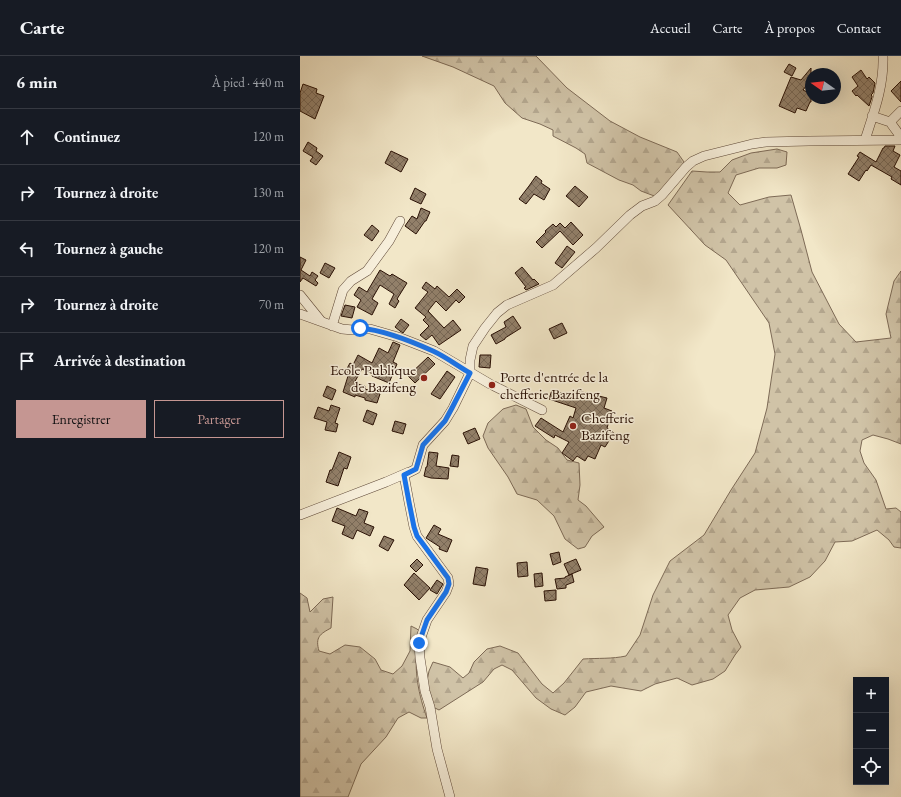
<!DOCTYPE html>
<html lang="fr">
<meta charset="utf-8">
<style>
:root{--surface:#171b24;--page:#20242c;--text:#f1f3f6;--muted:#9ea1a6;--line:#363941;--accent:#c59692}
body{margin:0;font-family:"EB Garamond",serif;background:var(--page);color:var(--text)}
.controls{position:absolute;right:12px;bottom:12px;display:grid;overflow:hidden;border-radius:0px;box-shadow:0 4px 16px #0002}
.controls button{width:36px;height:36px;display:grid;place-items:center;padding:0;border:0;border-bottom:1px solid var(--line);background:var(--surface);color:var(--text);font:20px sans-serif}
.compass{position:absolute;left:505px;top:12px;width:36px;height:36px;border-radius:50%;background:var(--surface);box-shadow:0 4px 16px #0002;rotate:284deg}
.stop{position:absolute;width:12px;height:12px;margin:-9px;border:3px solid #1a73e8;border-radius:50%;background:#fff}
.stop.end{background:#1a73e8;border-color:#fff;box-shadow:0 1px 4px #0008}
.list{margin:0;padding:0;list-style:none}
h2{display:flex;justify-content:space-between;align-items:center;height:52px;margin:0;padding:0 16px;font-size:17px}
h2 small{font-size:13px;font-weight:400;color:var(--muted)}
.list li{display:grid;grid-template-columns:26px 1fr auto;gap:12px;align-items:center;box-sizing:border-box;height:56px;padding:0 16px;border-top:1px solid var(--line)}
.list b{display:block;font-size:15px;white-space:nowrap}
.list em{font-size:13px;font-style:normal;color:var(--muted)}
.actions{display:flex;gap:8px;padding:12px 16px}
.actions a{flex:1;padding:9px 0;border:1px solid var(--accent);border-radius:0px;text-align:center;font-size:14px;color:var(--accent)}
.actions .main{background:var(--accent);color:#111}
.icon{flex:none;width:22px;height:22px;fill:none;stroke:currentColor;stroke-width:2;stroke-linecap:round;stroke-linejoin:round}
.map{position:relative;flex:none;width:601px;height:741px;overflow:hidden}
header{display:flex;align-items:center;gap:24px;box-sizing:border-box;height:56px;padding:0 20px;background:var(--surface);border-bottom:1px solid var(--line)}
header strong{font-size:19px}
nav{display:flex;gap:22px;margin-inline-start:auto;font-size:14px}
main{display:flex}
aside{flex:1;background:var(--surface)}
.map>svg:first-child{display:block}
</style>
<header>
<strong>Carte</strong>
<nav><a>Accueil</a><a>Carte</a><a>À propos</a><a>Contact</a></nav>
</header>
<main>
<aside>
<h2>6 min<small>À pied · 440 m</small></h2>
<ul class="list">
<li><svg class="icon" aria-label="ahead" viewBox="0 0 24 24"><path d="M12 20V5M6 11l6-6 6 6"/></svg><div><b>Continuez</b></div><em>120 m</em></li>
<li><svg class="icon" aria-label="right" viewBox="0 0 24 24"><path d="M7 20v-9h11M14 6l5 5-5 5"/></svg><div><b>Tournez à droite</b></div><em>130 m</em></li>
<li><svg class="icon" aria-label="left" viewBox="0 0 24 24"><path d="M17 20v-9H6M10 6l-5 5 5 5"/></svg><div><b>Tournez à gauche</b></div><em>120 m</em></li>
<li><svg class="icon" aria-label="right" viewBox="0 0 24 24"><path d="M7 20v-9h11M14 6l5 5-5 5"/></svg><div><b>Tournez à droite</b></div><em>70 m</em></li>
<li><svg class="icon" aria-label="arrive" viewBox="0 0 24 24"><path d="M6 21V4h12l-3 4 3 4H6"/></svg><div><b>Arrivée à destination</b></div></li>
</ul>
<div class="actions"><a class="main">Enregistrer</a><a>Partager</a></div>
</aside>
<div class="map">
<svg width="601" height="741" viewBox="0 0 601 741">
<defs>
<pattern id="forest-firs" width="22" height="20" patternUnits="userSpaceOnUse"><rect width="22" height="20" fill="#d0c3a7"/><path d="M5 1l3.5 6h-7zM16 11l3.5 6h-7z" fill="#b3a68e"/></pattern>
<pattern id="building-cross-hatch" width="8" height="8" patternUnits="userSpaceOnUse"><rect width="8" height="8" fill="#92806a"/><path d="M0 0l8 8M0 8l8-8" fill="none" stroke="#776755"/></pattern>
</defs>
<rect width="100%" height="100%" fill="#f2e7c8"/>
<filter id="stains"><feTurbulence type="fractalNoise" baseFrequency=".005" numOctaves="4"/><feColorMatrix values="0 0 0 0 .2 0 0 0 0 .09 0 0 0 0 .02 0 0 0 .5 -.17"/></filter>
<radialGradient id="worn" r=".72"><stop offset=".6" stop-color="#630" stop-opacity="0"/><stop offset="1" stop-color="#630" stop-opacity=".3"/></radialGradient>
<path fill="url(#forest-firs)" stroke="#7d6a56" d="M122 0H236L267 32 310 65 340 81 377 96 384 106 379 116 357 141 341 135 333 129 319 124 287 107 285 98 276 92 253 80V74L240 68 222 62 205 47 194 30 153 11Z
M477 93 487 96 486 109 477 112H459L436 119 428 137 440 149 469 141 491 139 501 174 512 216 539 268 556 286 591 282 586 258 594 225 601 215V388L588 383 573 379 562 384 560 395 564 407 576 424 586 453 596 452 601 456V492L594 491 589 484 577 474 552 485 535 486 525 505 510 521 489 531 455 534 440 542 428 559 432 574 441 591 435 599 425 615 413 623 392 629 377 622 355 628 341 635 311 630 286 636 275 651 265 659 251 653 236 642 212 614 202 609 194 613 183 626 139 654 133 651 127 625 129 615 133 606 150 611 163 622 169 617 174 606 187 593 200 590 218 597 242 628 253 637 264 627 283 603C298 602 312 603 326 600L340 579 353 539 370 505 404 479 431 434 455 397 467 352 475 298 469 267 426 204 405 189 368 149 392 115 407 116H420L432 104 451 97Z
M216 349 226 353 233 371 246 384 258 392 267 404 279 407 280 429 278 444 286 450 304 471 292 480 285 491 278 493 265 483 254 460 237 444 217 438 208 421 188 392 183 380 188 367 203 353Z
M0 537 7 542 10 556 23 543 33 541 31 572C20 578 15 581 19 595L30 598 45 589 60 591 75 603 81 614 93 618 102 610 110 595 111 570 117 573 122 578C121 582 119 586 118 590 113 613 119 640 127 662H121L109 656 98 662 86 681 61 708 48 741H0Z"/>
<path fill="url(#building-cross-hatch)" stroke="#2a1105" d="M489 8 496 12 492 20 484 16Z
M511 12V24L503 34 511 38V46H510L506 55 497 52 495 57 479 50 491 21 501 24Z
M561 14 567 23 569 21 575 27 573 37 571 39 572 40V41L569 50 557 39 556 40 552 35 558 30 552 21Z
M601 25V46L591 35Z
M3 28 17 33 16 37 24 40 15 63 0 55V37Z
M8 86 17 92 16 95 23 100 16 109 10 105 13 101 3 95Z
M585 90H595L593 95 600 99 594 111 601 115V129L591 123 592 121 571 109 567 115 566 114 559 125 548 118 559 101 557 100 560 96 576 106 583 92H584Z
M91 95 108 103 101 116 85 107Z
M236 120 242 125 241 127 250 133 244 144 234 138 226 148 219 143 229 130Z
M275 130 288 141 279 151 266 140Z
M115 132 126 138 121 148 110 143Z
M121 152 130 156 126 165H125L116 178 105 170 112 160 117 163Z
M271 166 283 179 273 189 260 175 242 192 236 186 246 176 245 175 253 168 256 171 260 167 265 172Z
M72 169 79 175 72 185 64 179Z
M267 190 275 196 262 212 255 207Z
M0 201 6 204 1 214 10 220 12 216 18 220 15 224 18 227 16 230 3 222 0 226Z
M25 207 35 212 29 222 20 217Z
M222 211 233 224 234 223 239 228 226 234 224 232 226 231 215 217Z
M80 214 90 220 92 218 107 227 97 243 99 245 95 252 89 248 94 238 80 229 72 243 78 247 72 259 57 251 61 244 54 239 59 231 67 236Z
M126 226 135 233 137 230 149 241 157 233 165 241 159 247 156 244 146 255 136 245 128 255 144 272 153 264 161 274 139 289 132 279 126 284 120 279 129 270 123 264 126 261 115 252 128 236 122 232Z
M45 249 55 251 52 262 41 260Z
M213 260 221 272 205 282V283L196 288 191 279 206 271 204 266Z
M101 263 109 269 103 277 100 275 95 271Z
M262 267 267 277 254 283 249 273Z
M93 286 100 289 93 306 97 308 89 327 72 320 73 318 62 313 54 327 65 330V333L80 338 77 347 65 344V342L55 339V341L43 336 48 320 44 318 50 307 53 309 58 299 72 307 79 292 88 297Z
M180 299H191L190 312 179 311Z
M128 301 135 308 115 327 108 320Z
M147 315 155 321 140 343 131 338Z
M27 330 36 334 32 344 23 340Z
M252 334 277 342 278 335 307 342 304 352 312 355 307 372 314 377 305 391 301 389 295 403 288 400 285 405 277 400 273 405 262 397 269 386 255 379 254 382 235 370 241 362 263 376 270 360 273 362 276 352 249 343Z
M31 349 40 352 35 367 38 368 36 376 25 374 27 366 14 362 18 351 29 355Z
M67 354 77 358 73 369 63 365Z
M95 365 106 368 103 378 92 375Z
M175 372 180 383 168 388 163 377Z
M39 396 51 401 47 413 44 412 38 430 26 426 30 414H32Z
M129 396 138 397 136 410 149 412 148 423 131 422 124 420 126 411H127Z
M152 399 159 400 158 411 150 410Z
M37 452 56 460 59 453 68 456 64 467 74 471 70 480 57 474 53 483 42 478 45 470 32 465Z
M134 469 141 473 138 478 152 484 147 496 139 493 140 491 126 482Z
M84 480 94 484 88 495 79 490Z
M259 496 261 506 253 509 250 498Z
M117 503 123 509 116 516 110 510Z
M276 503 281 514 269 519 264 508Z
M227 506 228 520 218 521 217 507Z
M176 511 188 513 185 530 173 528Z
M114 517 130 532 119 544 104 529Z
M242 517 243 530 235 531 234 518Z
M272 518 274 526 266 529V532L257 533 255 523 265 522V521Z
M137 524 143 528 137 538 130 534Z
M256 534V544L245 545 244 535Z"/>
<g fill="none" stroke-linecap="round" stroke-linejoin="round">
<g stroke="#5c4636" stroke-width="10">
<path id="minor" d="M572 60 590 66 601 55
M590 66 601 81
M565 84C574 56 584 30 583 0
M0 239 21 265
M0 258 42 273 53 274 60 273H70L98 281 134 295 190 328
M32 270 43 234 51 225 67 215 89 185 100 165
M194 330 242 354
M0 459 86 426 109 416
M150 741 137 693 130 651 125 635 120 602 119 587 127 564 146 536 149 528 148 522 117 480 114 471 109 446 104 419 116 413 123 389 145 365 153 352 170 317V304L173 290 185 272 197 257 207 249 253 229 296 192 330 159 342 150 355 145 362 139 386 111 393 105 404 100 452 88 466 86 509 85 601 84"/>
</g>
<use href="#minor" stroke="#f7efdb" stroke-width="9"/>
</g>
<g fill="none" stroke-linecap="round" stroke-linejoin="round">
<path stroke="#1a73e8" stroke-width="5" d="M60 272C82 274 113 286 133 295 146 301 158 310 170 317L152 352 145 365 123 389 116 413 104 419 109 446 114 471 117 480 123 488 148 522 149 528 146 536 127 564 119 587"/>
</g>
<g fill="#8f2418" stroke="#f7efdb" stroke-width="1.5">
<circle cx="124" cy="322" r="4"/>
<circle cx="192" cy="329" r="4"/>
<circle cx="273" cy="370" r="4"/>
</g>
<g text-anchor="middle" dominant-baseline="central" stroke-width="3" stroke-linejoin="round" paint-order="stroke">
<g font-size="15" fill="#2a1105" stroke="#f7efdb" text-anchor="start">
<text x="116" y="313" text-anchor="end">Ecole Publique<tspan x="116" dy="17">de Bazifeng</tspan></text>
<text x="200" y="320">Porte d'entrée de la<tspan x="200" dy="17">chefferie Bazifeng</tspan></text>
<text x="281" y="361">Chefferie<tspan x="281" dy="17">Bazifeng</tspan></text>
</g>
</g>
<rect width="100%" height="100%" filter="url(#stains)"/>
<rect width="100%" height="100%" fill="url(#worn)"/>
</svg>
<div class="controls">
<button>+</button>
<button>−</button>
<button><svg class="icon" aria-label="locate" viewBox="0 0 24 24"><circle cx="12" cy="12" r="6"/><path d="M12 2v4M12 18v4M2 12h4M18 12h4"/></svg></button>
</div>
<svg class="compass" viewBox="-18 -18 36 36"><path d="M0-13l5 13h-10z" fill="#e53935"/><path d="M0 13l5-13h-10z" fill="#9ea1a6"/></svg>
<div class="stop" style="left:60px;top:272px"></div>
<div class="stop end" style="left:119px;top:587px"></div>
</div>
</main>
